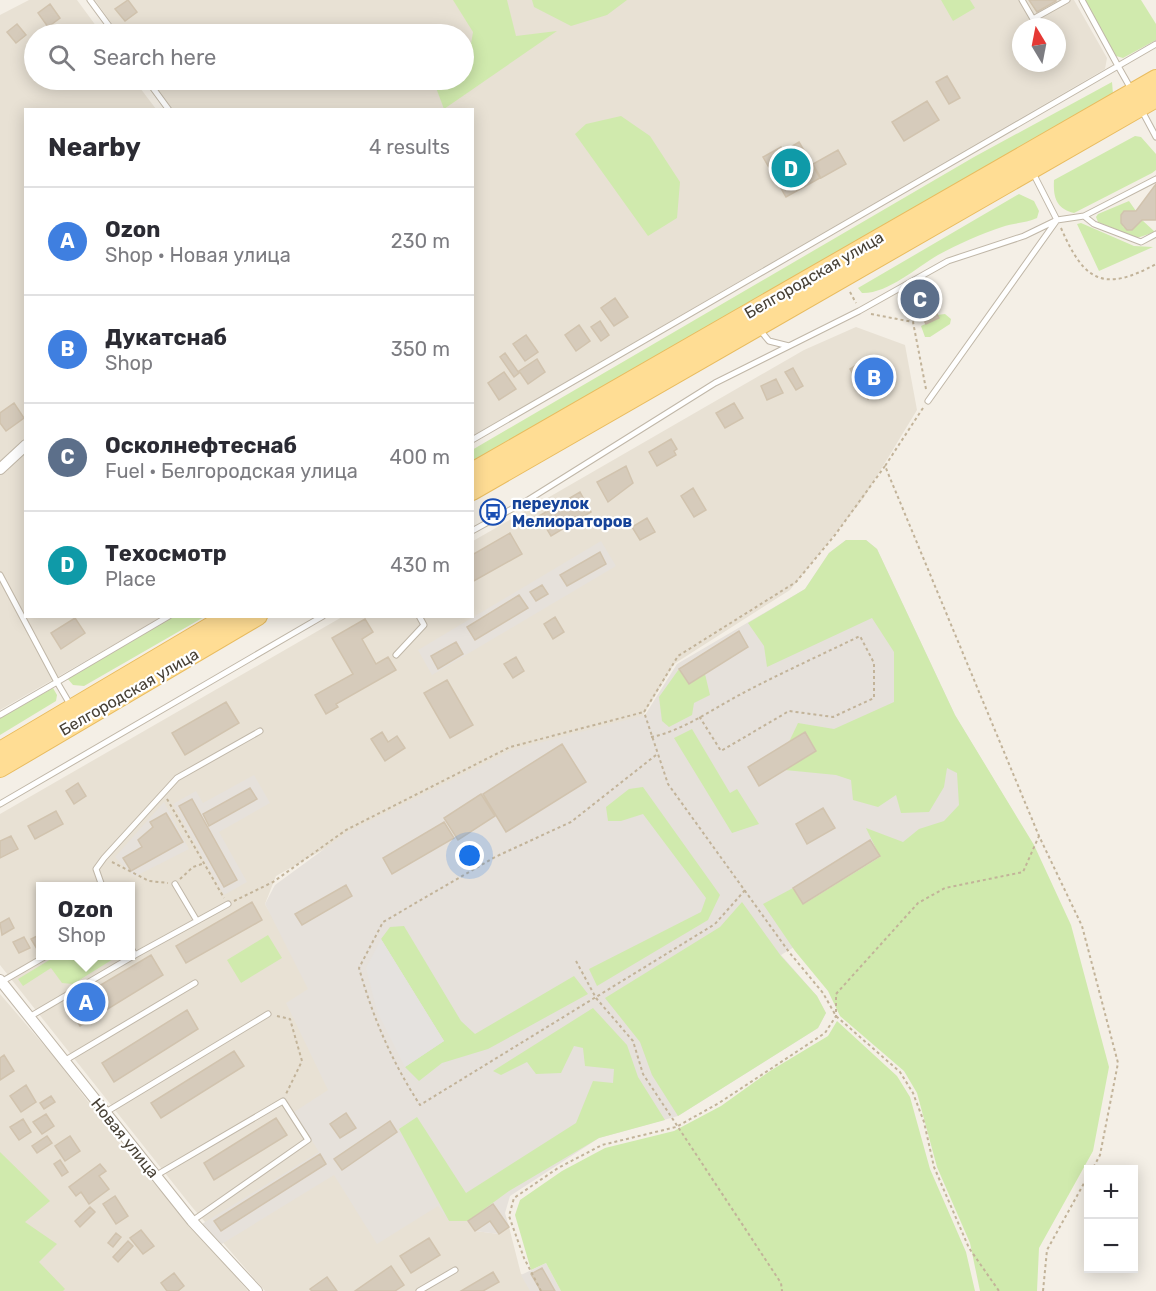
<!DOCTYPE html>
<meta charset="utf-8">
<style>
:root{--surface:#fff;--page:#f7f7f7;--text:#2b2b33;--muted:#7c7c81;--line:#e1e1e2;--accent:#ff2f12}
body{margin:0;font-family:Rubik,sans-serif;background:var(--page);color:var(--text)}
.controls{position:absolute;right:18px;bottom:18px;display:grid;overflow:hidden;border-radius:0px;box-shadow:0 3px 15px #0003}
.controls button{width:54px;height:54px;display:grid;place-items:center;padding:0;border:0;border-bottom:2px solid var(--line);background:var(--surface);color:var(--text);font:30px sans-serif}
.compass{position:absolute;left:1012px;top:18px;width:54px;height:54px;border-radius:50%;background:var(--surface);box-shadow:0 3px 15px #0003;rotate:350deg}
.you{position:absolute;left:470px;top:856px;width:21px;height:21px;margin:-15px;border:4px solid #fff;border-radius:50%;background:#1a73e8;box-shadow:0 0 0 9px #1a73e833}
.badge{display:grid;place-items:center;width:39px;height:39px;border-radius:50%;background:var(--accent);color:#fff;font-size:20px;font-weight:700}
.pin{position:absolute;translate:-50% -50%;border:3px solid #fff;box-shadow:0 2px 6px #0006}
.popup{position:absolute;left:36px;top:882px;width:99px;height:78px;box-sizing:border-box;display:grid;place-content:center;border-radius:0px;background:var(--surface);filter:drop-shadow(0 2px 4px #0005);font-size:20px;white-space:nowrap;color:var(--muted)}
.popup b{font-size:22px;color:var(--text)}
.popup::after{content:'';position:absolute;left:50%;top:100%;margin-left:-12px;border:12px solid transparent;border-top-color:var(--surface)}
.list{margin:0;padding:0;list-style:none}
h2{display:flex;justify-content:space-between;align-items:center;height:78px;margin:0;padding:0 24px;font-size:26px}
h2 small{font-size:20px;font-weight:400;color:var(--muted)}
.list li{display:grid;grid-template-columns:39px 1fr auto;gap:18px;align-items:center;box-sizing:border-box;height:108px;padding:0 24px;border-top:2px solid var(--line)}
.list b{display:block;font-size:22px;white-space:nowrap}
.list p{margin:0;font-size:20px;white-space:nowrap;color:var(--muted)}
.list em{font-size:20px;font-style:normal;color:var(--muted)}
.icon{flex:none;width:33px;height:33px;fill:none;stroke:currentColor;stroke-width:2;stroke-linecap:round;stroke-linejoin:round}
.map{position:relative;flex:none;width:1156px;height:1291px;overflow:hidden}
.search{position:absolute;background:var(--surface);box-shadow:0 3px 15px #0003;left:24px;top:24px;width:450px;height:66px;display:flex;align-items:center;gap:15px;box-sizing:border-box;padding:0 21px;border-radius:33px;color:var(--muted);font-size:22px}
.panel{position:absolute;background:var(--surface);box-shadow:0 3px 15px #0003;left:24px;top:108px;width:450px;height:510px;border-radius:0px}
.map>svg:first-child{display:block}
</style>
<div class="map">
<svg width="1156" height="1291" viewBox="0 0 1156 1291">
<rect width="100%" height="100%" fill="#f4efe6"/>
<path fill="#e8e1d4" fill-rule="evenodd" d="M29 0H77L102 34H34V80H134L156 109 26 110V616L162 617 0 710V15Z
M95 0H1074L1107 58 1105 69 473 436 472 110 171 109 150 80H464V34H119ZM1021 27H1057V63H1021Z
M856 327 905 345 917 410 863 499 790 590 674 664 641 719 344 838 276 876 265 904 449 1221H468L475 1231 499 1234 509 1227 521 1274 561 1291H265L192 1207 0 965V814L342 617 472 616 473 541 804 350ZM41 886H131V956H41Z
M0 994 55 1058 125 1150 248 1291H0Z"/>
<path fill="#e6e1db" d="M846 540H866L877 549 955 715 1014 813 781 955 817 996 826 1013 818 1028 678 1116 599 1138 510 1196 505 1213 509 1227 499 1234 475 1231 468 1221H449L438 1206 377 1244 334 1175 220 1245 202 1224 319 1152 294 1112 328 1090 286 1003 308 989 265 904 275 885 346 833 512 750 645 715 677 664 805 589 829 553Z
M601 541 616 566 432 675 418 650Z
M254 775 270 803 219 832 247 882 224 895 173 804 196 791 203 803Z
M164 802 189 849 134 877 115 857Z
M546 1263 561 1291H530L521 1275Z"/>
<path fill="#d0eaad" d="M453 0H507L516 36 557 31 444 109 435 85 442 80H464V61L469 56 473 32Z
M532 0H627L607 15 571 26 534 7Z
M941 0H970L975 8 953 21Z
M1081 0H1141L1156 24V40L1123 58 1116 56Z
M1112 82 1113 94 473 468 472 450 974 157Z
M621 116 650 136 680 182 677 218 648 236 575 134 586 124Z
M1135 136 1141 137 1156 154V170L1152 173 1074 213C1056 209 1053 197 1054 180Z
M1019 194 1034 201 1039 211 1037 218C1026 223 1013 223 1002 227 981 234 958 244 938 255 916 268 887 294 862 293L858 288Z
M1129 201 1136 211H1124L1121 216 1123 227 1132 230 1142 220 1155 232 1137 238 1098 222 1096 217 1098 214Z
M1081 223 1134 246 1153 247 1099 271 1077 224Z
M945 314 951 319 950 324 930 337H925L921 326 938 318 937 315Z
M846 540H866L877 549 955 715 1034 845 1071 925 1109 1067 1093 1151 1039 1248 1037 1291H980L970 1243 937 1167 917 1093 904 1071 840 1016 828 991 795 951 763 904 793 888 804 904 880 857 866 828 903 842 919 829 944 821 959 805 957 773 947 768 944 787 929 812 901 813 896 795 878 807 853 800 851 780 836 775 785 770 816 751 805 733 789 742 798 723 834 729 894 702V652L872 618 767 667 764 646 748 623 805 589 829 553Z
M171 617H204L84 686 73 685 67 678Z
M679 669 689 684 705 674 710 695 694 703 692 715 669 727 662 721 659 697Z
M53 688 57 695 56 701 0 735V718Z
M692 729 730 793 737 789 759 824 732 833 674 738Z
M643 787 720 895 708 920 597 986 589 969 701 912 706 898 643 814 621 821H608L606 807 629 789Z
M742 902 781 956 817 996 826 1013 818 1028 678 1116 652 1075 640 1042 605 998 720 927Z
M404 926 461 1021 475 1034 574 976 588 994 488 1049 442 1063 419 1081 405 1067 444 1041 381 939 390 927Z
M268 935 282 958 241 983 227 960Z
M56 956H118L73 984 62 983 51 968 23 986 18 979Z
M593 1008 627 1045 638 1077 665 1120 599 1138 509 1191 468 1221H449L399 1129 417 1117 466 1193 576 1123 593 1081 613 1083 614 1069 585 1066 583 1048 574 1046 561 1073 536 1074 527 1062 501 1075 493 1071Z
M837 1021 897 1076 910 1097 930 1169 966 1252 975 1291H561L546 1263 531 1270 515 1215 520 1200 562 1171 605 1148 674 1131 721 1106 770 1071 828 1036Z
M0 1152 50 1201 25 1222 57 1244 39 1262 65 1289 63 1291H0Z"/>
<path fill="#e5e2df" d="M381 939 444 1041 405 1067 377 1011 366 968Z"/>
<path fill="#d6cbbb" stroke="#d1c3ae" stroke-width="1.5" d="M128 0 137 12 125 21 115 9Z
M1029 0H1056V1L1037 12Z
M50 4 60 18 48 27 38 13Z
M17 24 26 35 16 43 7 32Z
M78 25 86 34H76L72 30Z
M947 76 960 98 949 104 936 82Z
M927 101 939 120 904 141 892 122Z
M799 142 820 178 786 197 763 157 781 147 784 151Z
M838 150 846 164 821 178 813 164Z
M1156 184V220H1142L1132 230H1127L1121 223V215L1124 211H1136Z
M926 280 934 294 928 298 939 318 926 324 915 304 909 307 901 293Z
M615 298 628 317 614 326 601 308Z
M600 321 609 335 601 341 591 327Z
M579 325 590 341 576 351 565 335Z
M526 335 538 352 525 361 513 344Z
M505 353 519 373 514 377 500 357Z
M537 359 545 372 528 384 519 371Z
M861 362 864 369 874 363 880 372 886 369 895 382 868 399 850 369Z
M793 368 803 386 796 390 785 372Z
M504 372 516 389 499 400 488 383Z
M776 379 783 393 767 400 761 386Z
M14 403 24 418 6 431 0 423V413Z
M734 403 743 418 725 428 716 413Z
M671 439 677 449 674 451 676 455 657 466 649 452Z
M626 466 633 483 608 502 597 482Z
M693 488 706 510 694 517 681 496Z
M580 492 591 512 551 536 539 516Z
M647 518 655 532 640 540 632 527Z
M510 533 522 554 472 582V555Z
M600 552 606 564 567 586 560 575Z
M542 585 548 594 536 601 530 592Z
M519 595 528 608 475 640 467 627Z
M555 617 564 632 553 639 544 624Z
M75 618 85 633 61 649 51 633Z
M365 619 373 632 362 639 376 664 388 657 396 670 336 704 338 707 326 714 315 695 353 674 332 638Z
M739 631 748 647 689 684 679 669Z
M456 642 463 654 438 669 431 656Z
M516 657 524 671 513 678 504 664Z
M447 680 473 725 450 738 424 693Z
M226 702 239 723 185 755 172 733Z
M382 732 388 742 397 736 405 748 385 761 371 739Z
M805 732 816 751 759 786 748 767Z
M562 744 586 782 506 832 483 794Z
M78 783 86 796 74 804 66 791Z
M250 788 257 799 209 826 203 814Z
M481 794 495 816 458 840 444 818Z
M192 799 237 880 224 887 179 806Z
M823 808 835 828 807 844 796 824Z
M56 811 63 824 35 839 28 826Z
M166 813 183 842 131 871 123 858 142 847 138 840 153 827 150 822Z
M444 822 454 838 392 874 383 858Z
M11 836 18 849 0 858V841Z
M870 840 880 856 803 904 793 888Z
M346 885 352 896 302 925 295 914Z
M252 902 262 920 186 963 176 946Z
M9 918 14 928 2 935 0 923Z
M41 934V947L37 949 31 939Z
M24 937 30 948 19 953 13 942Z
M151 955 163 975 80 1026 67 1005Z
M187 1010 198 1029 114 1082 102 1063Z
M234 1051 244 1066 161 1118 151 1103Z
M4 1055 14 1071 0 1080V1058Z
M26 1085 36 1102 21 1112 10 1096Z
M51 1096 55 1102 44 1109 40 1103Z
M346 1113 356 1128 340 1138 330 1124Z
M46 1114 54 1126 42 1134 33 1122Z
M276 1118 287 1135 214 1180 204 1163Z
M23 1119 31 1132 19 1140 10 1127Z
M390 1121 397 1132 342 1170 334 1159Z
M47 1136 52 1143 37 1153 32 1146Z
M70 1136 80 1151 65 1161 55 1146Z
M320 1154 326 1164 221 1231 214 1221Z
M60 1160 68 1172 62 1176 54 1164Z
M100 1164 106 1171 99 1176 109 1189 89 1204 81 1192 76 1196 69 1187Z
M115 1196 128 1216 116 1224 103 1204Z
M493 1204 509 1227 499 1234 490 1221 475 1231 468 1221Z
M90 1207 95 1212 80 1227 75 1221Z
M141 1230 154 1246 143 1254 130 1238Z
M116 1233 121 1237 113 1247 108 1243Z
M429 1238 440 1255 411 1273 400 1256Z
M128 1241 133 1246 118 1262 113 1257Z
M391 1266 404 1285 395 1291H355Z
M542 1268 555 1291H541L531 1274Z
M493 1272 499 1282 483 1291H461Z
M174 1273 184 1286 178 1291H167L161 1283Z
M327 1277 337 1291H312L310 1289Z"/>
<g fill="none" stroke-linecap="round" stroke-linejoin="round">
<g stroke="#c0b7a8" stroke-width="7">
<path id="service" d="M90 0 115 34
M1022 0 1033 19 1067 0
M147 80 169 110
M1131 89 1118 66 1156 44
M1141 109 1156 137
M1084 216 1094 224 1141 242 1156 234
M760 330 769 341 789 346
M928 401 1057 220 1033 173
M472 440 1118 66 1082 0
M472 531 528 500 715 383 859 311 948 261 1024 236 1057 220 1084 216 1156 179
M0 575 57 682 0 715
M396 655 424 625 419 616
M71 706 57 682 169 616
M0 804 323 616
M175 884 197 921
M102 886 96 869 104 858 177 778 260 731
M135 955 228 904
M1 982 46 956
M31 1016 135 955 131 948
M64 1061 195 983
M106 1112 268 1014
M155 1176 283 1101 308 1140 192 1221
M419 1291 455 1270"/>
</g>
<g stroke="#c0b7a8" stroke-width="12">
<path id="minor" d="M0 469 26 445
M0 980 192 1221 257 1291"/>
</g>
<g stroke="#e9bc5f" stroke-width="20">
<path id="primary" d="M472 472 1156 79
M472 491 1156 98
M0 751 228 616
M0 768 258 616"/>
</g>
<path stroke="#c2b399" stroke-width="2" stroke-dasharray="3 3" stroke-linecap="butt" d="M1061 228C1084 281 1103 293 1156 264
M850 292 856 303
M871 314 913 322 926 389
M923 408 885 466 1039 836 1082 926 1118 1063 1100 1155 1092 1170
M885 466 835 535 796 582 678 656 644 712 668 784 789 952 823 993 836 1016 900 1072 913 1093 924 1122 934 1167 969 1248 999 1291
M651 737C683 731 714 708 743 693 781 673 821 655 860 636L874 663V698L833 717 789 711 721 751 699 716
M656 755 571 822 495 857 383 922 359 968C373 1018 392 1062 420 1105L715 924 746 889
M167 799 224 898
M112 862 149 881 168 883
M180 879 193 867 202 864
M234 901 273 882 346 830 510 747 644 712
M576 961 596 998 633 1041 643 1074 781 1283 782 1291
M277 1016 290 1019 302 1061 286 1094
M541 1291 524 1258 509 1216 514 1198 558 1168 602 1145 676 1127 719 1103 825 1033 836 1016V994L918 903 945 888 1023 872 1039 836
M1043 1291 1047 1250 1088 1176"/>
<use href="#service" stroke="#fff" stroke-width="5"/>
<use href="#minor" stroke="#fff" stroke-width="10"/>
<use href="#primary" stroke="#ffdd94" stroke-width="18"/>
</g>
<defs>
<g id="bus-ring" transform="scale(1.35)"><circle r="9.5" fill="#fff" stroke="#1a4fb4" stroke-width="1.5"/><path d="M-5-6H5V4H4V6H2V4H-2V6H-4V4H-5ZM-3.5-4V0h7V-4ZM-3.5 1.2v1.5H-2V1.2ZM2 1.2v1.5H3.5V1.2Z" fill="#1a4fb4"/></g>
</defs>
<g fill-rule="evenodd">
<use href="#bus-ring" x="493" y="512"/>
</g>
<g text-anchor="middle" dominant-baseline="central" stroke-width="4.5" stroke-linejoin="round" paint-order="stroke">
<g font-size="16" fill="#474035" stroke="#fff">
<text transform="translate(814 275) rotate(-30)">Белгородская улица</text>
<text transform="translate(129 692) rotate(-30)">Белгородская улица</text>
<text transform="translate(125 1138) rotate(51)">Новая улица</text>
</g>
<g font-size="16" font-weight="bold" fill="#164399" stroke="#fff" text-anchor="start">
<text x="512" y="503">переулок<tspan x="512" dy="18">Мелиораторов</tspan></text>
</g>
</g>
</svg>
<div class="controls">
<button>+</button>
<button>−</button>
</div>
<svg class="compass" viewBox="-18 -18 36 36"><path d="M0-13l5 13h-10z" fill="#e53935"/><path d="M0 13l5-13h-10z" fill="#7c7c81"/></svg>
<div class="you"></div>
<div class="pin badge" style="left:86px;top:1002px;background:#3f7fe0">A</div>
<div class="popup"><b>Ozon</b>Shop</div>
<div class="pin badge" style="left:874px;top:377px;background:#3f7fe0">B</div>
<div class="pin badge" style="left:920px;top:299px;background:#5c6f8a">C</div>
<div class="pin badge" style="left:791px;top:168px;background:#0f9aa8">D</div>
<div class="search"><svg class="icon" aria-label="search" viewBox="0 0 24 24"><circle cx="10" cy="10" r="6"/><path d="M15 15l6 6"/></svg>Search here</div>
<section class="panel">
<h2>Nearby<small>4 results</small></h2>
<ul class="list">
<li><span class="badge" style="background:#3f7fe0">A</span><div><b>Ozon</b><p>Shop · Новая улица</p></div><em>230 m</em></li>
<li><span class="badge" style="background:#3f7fe0">B</span><div><b>Дукатснаб</b><p>Shop</p></div><em>350 m</em></li>
<li><span class="badge" style="background:#5c6f8a">C</span><div><b>Осколнефтеснаб</b><p>Fuel · Белгородская улица</p></div><em>400 m</em></li>
<li><span class="badge" style="background:#0f9aa8">D</span><div><b>Техосмотр</b><p>Place</p></div><em>430 m</em></li>
</ul>
</section>
</div>
